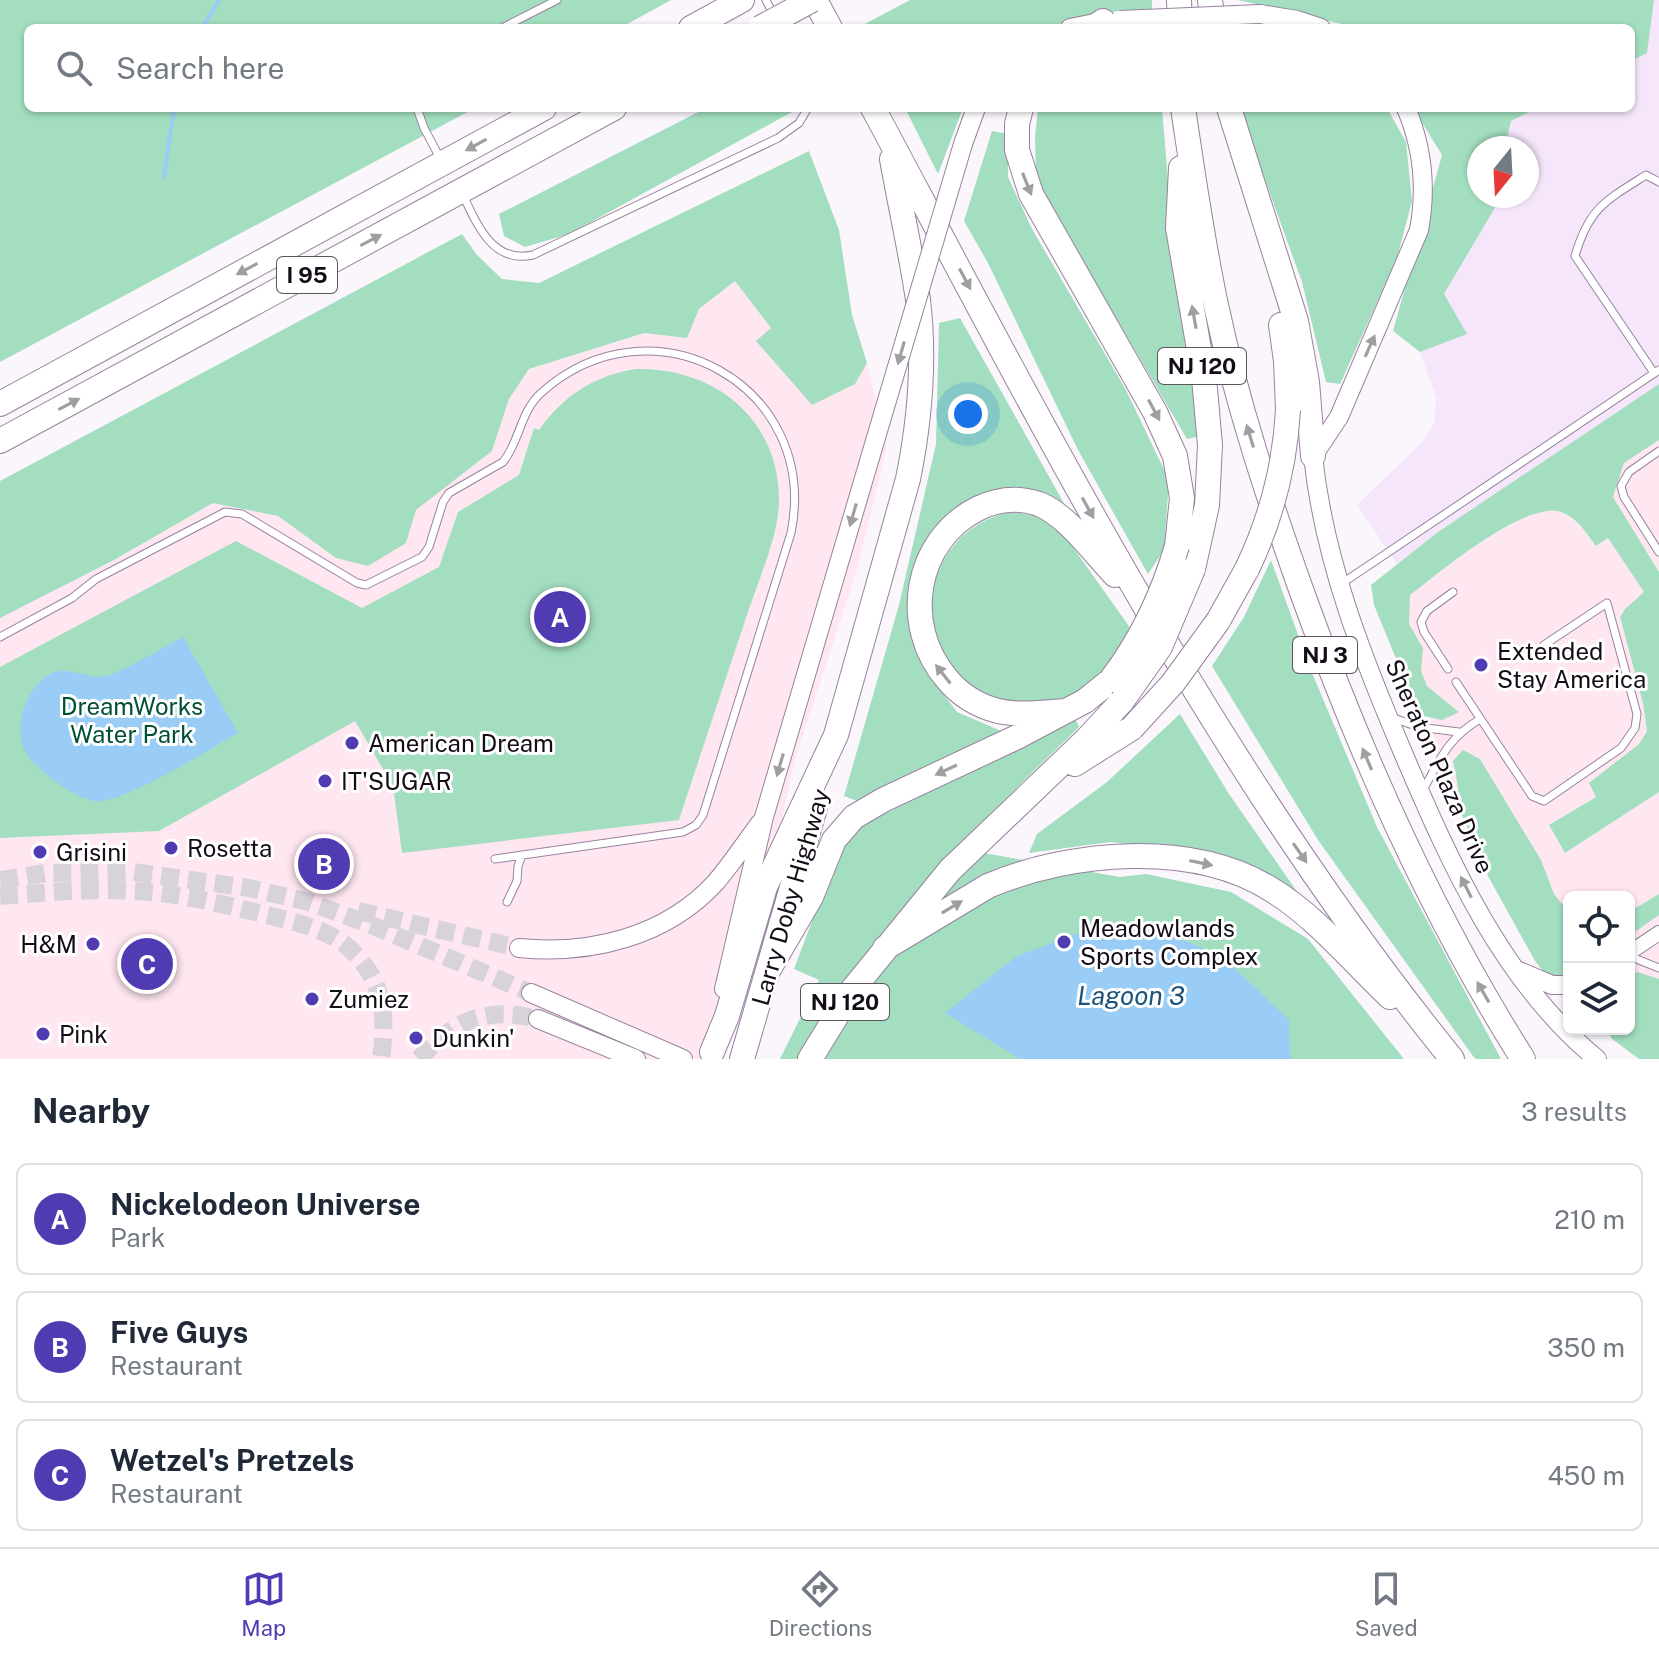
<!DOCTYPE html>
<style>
:root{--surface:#fff;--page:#f6f6f7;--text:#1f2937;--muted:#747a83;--line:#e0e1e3;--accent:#503bb3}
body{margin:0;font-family:"Public Sans",sans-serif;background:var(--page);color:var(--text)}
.controls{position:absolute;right:24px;bottom:24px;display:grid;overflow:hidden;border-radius:12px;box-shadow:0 2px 6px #0004}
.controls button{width:72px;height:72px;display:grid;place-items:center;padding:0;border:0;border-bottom:2px solid var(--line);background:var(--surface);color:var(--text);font:40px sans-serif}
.compass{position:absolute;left:1467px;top:136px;width:72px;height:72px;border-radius:50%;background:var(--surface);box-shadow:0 2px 6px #0004;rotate:198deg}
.you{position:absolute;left:968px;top:414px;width:28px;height:28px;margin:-20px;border:6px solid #fff;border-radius:50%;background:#1a73e8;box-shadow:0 0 0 12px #1a73e833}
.badge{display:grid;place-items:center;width:52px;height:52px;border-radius:50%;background:var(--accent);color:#fff;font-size:26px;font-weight:700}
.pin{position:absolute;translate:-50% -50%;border:4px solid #fff;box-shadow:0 2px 8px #0006}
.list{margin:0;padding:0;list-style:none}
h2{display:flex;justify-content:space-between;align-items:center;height:104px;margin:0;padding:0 32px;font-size:34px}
h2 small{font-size:26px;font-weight:400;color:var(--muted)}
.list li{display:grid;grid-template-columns:52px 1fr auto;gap:24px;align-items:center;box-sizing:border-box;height:112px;margin:0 16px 16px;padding:0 16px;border:2px solid var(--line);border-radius:12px}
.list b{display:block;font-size:30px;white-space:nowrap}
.list p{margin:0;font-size:26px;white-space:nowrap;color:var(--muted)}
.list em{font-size:26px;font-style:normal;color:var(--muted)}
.icon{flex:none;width:44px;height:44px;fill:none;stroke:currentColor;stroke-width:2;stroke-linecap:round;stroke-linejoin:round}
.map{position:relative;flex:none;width:1659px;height:1059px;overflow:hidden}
.search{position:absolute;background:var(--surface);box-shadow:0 2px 6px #0004;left:24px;right:24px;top:24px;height:88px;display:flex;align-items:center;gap:20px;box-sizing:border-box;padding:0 28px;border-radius:12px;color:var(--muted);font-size:30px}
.sheet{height:488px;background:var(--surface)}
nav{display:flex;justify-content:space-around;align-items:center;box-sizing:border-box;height:112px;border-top:2px solid var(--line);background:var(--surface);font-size:22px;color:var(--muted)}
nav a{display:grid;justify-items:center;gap:4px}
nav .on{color:var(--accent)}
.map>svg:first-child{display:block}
</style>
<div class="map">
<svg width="1659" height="1059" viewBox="0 0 1659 1059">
<rect width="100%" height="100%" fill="#fbf6fc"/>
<path fill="#ffe7f2" d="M736 280 772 328 756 341 855 384 867 363 887 446 857 570 795 760 755 938 718 1059H0V618L114 560 213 503 278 516 336 558 406 543 416 510 492 451 509 399 529 369 644 333 686 338 699 309Z
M1659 440V572L1613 497 1624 463Z
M1558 510 1576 519 1595 546 1608 537 1644 592 1625 609 1620 617 1643 703 1647 731 1639 744 1589 783 1596 796 1549 825 1565 853 1659 792V894L1629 912V897H1569V913L1554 894 1541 860 1480 760 1453 761 1458 787 1457 804 1419 715 1442 720 1459 711 1427 686 1421 671 1423 648 1409 624V595L1467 552 1518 520 1537 512Z
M1659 915V979L1638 972 1629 976V936Z"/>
<path fill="#f6e6fb" d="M1653 0H1659V384L1438 532 1397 564 1357 505 1422 442 1434 423 1436 398 1420 352 1466 334 1444 295 1502 196H1527V148H1505L1511 121 1537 108H1631V61L1647 53Z"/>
<path fill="#a2debf" d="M0 0H671L620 28H28V108H475L0 362Z
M910 0H1152V9L1099 13 1045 28H864L863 25Z
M1238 0H1654L1647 53 1631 61V28H1359Z
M706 108H791L792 112 569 234 525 247 504 236 499 214Z
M905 108H963L938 174Z
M1038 108H1162L1171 217 1201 436 1187 439 1036 181 1035 137Z
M1239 108H1387L1406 142 1412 201 1397 258 1340 384 1326 382 1302 282Z
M1413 108H1537L1511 121 1505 148H1479V196H1502L1444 294 1467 334 1420 352 1393 331 1442 155Z
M992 131 1008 134V177L1032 229 1126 390 1169 480 1164 550 1148 574 1078 450 988 263 964 221Z
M809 151 839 230 852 315 867 363 855 384 812 405 756 341 771 328 735 281 699 309 687 338 644 333 529 369 509 399 492 451 416 510 406 543 368 566 336 558 278 516 213 503 114 560 0 618V481L462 234 477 255 502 279 539 283Z
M960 318 1070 514 1045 498 943 521 911 630 922 666 957 712 1006 733 860 802 844 796 899 605 936 444 939 323Z
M636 369C711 367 776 415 779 495 780 534 760 575 748 612 725 681 702 750 679 820L402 853 393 786 355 721 159 831 0 838V667L236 541 362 608 439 567 458 512 519 475 534 428 539 430C563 396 595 375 636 369Z
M1659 384V440L1624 463 1613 497 1659 572V792L1565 853 1549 825 1596 797 1589 783 1639 744 1647 731 1643 703 1620 617 1625 609 1644 592 1608 538 1596 546C1585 532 1578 518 1561 512 1525 500 1439 573 1410 595L1409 624 1423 648 1421 671 1427 686 1459 712 1442 720 1419 715 1374 605 1371 585 1438 532Z
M1014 512 1040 517 1060 529 1131 629C1122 644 1114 662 1102 676 1088 693 1070 697 1049 701 1027 704 998 703 978 691 922 655 915 578 965 534 979 522 995 514 1014 512Z
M1271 560 1310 668 1377 827 1501 1059H1476L1473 1056 1318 840 1212 666 1244 617Z
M1180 714 1229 794 1298 893 1205 853 1110 842 1029 853 1037 834 1107 782Z
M1076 720 1079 727 955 848 1120 877 1146 874 1231 892 1308 939 1404 1059H780L819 980 794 969 835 860 858 827Z
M1463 750 1480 759 1541 860 1554 894 1569 913V976L1565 978 1547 976 1535 961 1488 876 1457 804 1458 787 1453 761Z
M1659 894V915L1629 936V912Z
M1638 972 1659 979V1059H1639L1612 1039 1607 1029H1629V976Z"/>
<path fill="#9acdf6" d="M183 637 238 733C210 749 123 804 95 801 74 799 30 766 23 747 15 723 26 690 47 676 64 664 83 677 101 677 114 677 168 645 183 637Z
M1093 928 1161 932 1221 955 1289 1020 1290 1056 1293 1059H1020L945 1013 1017 956Z"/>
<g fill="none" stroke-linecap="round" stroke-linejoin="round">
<path stroke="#9acdf6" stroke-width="4" d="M202 28 219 0
M164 177 174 108"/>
<path stroke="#d8d3da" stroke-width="18" stroke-dasharray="18 9" stroke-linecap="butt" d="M0 880 46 873 133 872 249 888 309 902 371 925 531 993
M0 896C52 892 106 887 158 893 196 897 234 907 271 916 298 923 327 929 349 948 384 980 387 1015 381 1059
M358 911 519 948
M419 1059C456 1020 484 1006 538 1019"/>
<g stroke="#97829d" stroke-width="9">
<path id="lane" d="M766 0 774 16
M502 28 557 0
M417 108 424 128 440 158
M463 195C477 225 493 264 533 255L778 138 799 123 808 108
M1654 373 1575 256C1589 208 1605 201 1646 175L1659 182
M1659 451 1629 472 1621 486 1624 497 1659 552
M1341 584 1659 370
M0 637 72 598 96 579 225 512 242 514 357 583 366 585 422 557 429 547 443 502 449 493 503 462C520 441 520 412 541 393 652 293 821 385 791 533L703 815 696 825 683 832 495 859
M1448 669 1424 632 1421 622 1427 611 1453 592
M1456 682 1532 796 1544 801 1621 748 1635 728 1637 714 1607 603 1544 645 1540 652
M1391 717 1418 727 1459 732
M1423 790C1441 758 1447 739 1480 719
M507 902 517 881 518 866 522 855
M1629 956 1659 968"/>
</g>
<g stroke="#97829d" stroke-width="16">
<path id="street" d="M1629 953 1659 933"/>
</g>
<g stroke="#97829d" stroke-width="20">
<path id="secondary" d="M1260 14 1297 20 1321 28
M1070 28 1105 21
M1406 108C1423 148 1427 187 1419 230L1339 417 1313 456C1324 561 1363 659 1404 755 1451 865 1503 982 1597 1059
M963 144 976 108
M519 948C590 955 666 937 716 882 732 863 746 842 760 823
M1519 971 1552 985H1569
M724 989 764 817 875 441
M531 993 683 1059
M538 1019 636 1059"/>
</g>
<g stroke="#97829d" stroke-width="26">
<path id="highway" d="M815 0 830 28
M1179 0 1180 28
M1210 0 1214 28
M691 28 742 0
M1093 28 1103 21
M873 108C1048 436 1217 769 1452 1059
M1021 108 1017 124V150L1031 194 1155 412 1175 456 1182 498 1177 546
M1183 108C1193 174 1202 240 1216 305 1237 404 1269 500 1303 595 1361 756 1431 914 1523 1059
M1229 108 1296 321 1307 382 1313 456
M1181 168 1178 228 1204 378 1210 445 1207 505 1193 569
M1281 325 1286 361 1288 410
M0 404 544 108
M0 441 614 108
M1218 621 1247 569
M1066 711C1044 712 1020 716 998 711 979 706 960 695 947 679 901 626 914 540 979 508 998 499 1019 497 1039 504 1067 515 1094 553 1115 575
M1075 764 1132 728
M885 948 988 886C1070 851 1193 840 1272 890 1315 916 1353 962 1390 997
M769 969 811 897 834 840 854 817 883 800 1017 737 1085 701 1111 680
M712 1052 727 1016 765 887 836 735 908 479C920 420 925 359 918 300 911 252 900 205 892 159
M742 1059 815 808
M810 1059 853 989 950 870 1086 740 1122 701"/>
</g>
<use href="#lane" stroke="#fff" stroke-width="7"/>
<use href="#street" stroke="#fff" stroke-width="14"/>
<use href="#secondary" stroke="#fff" stroke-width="18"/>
<use href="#highway" stroke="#fff" stroke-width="24"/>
<g stroke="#97829d" stroke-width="20" stroke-linecap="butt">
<path id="secondary-bridge" d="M1120 20 1260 14
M875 441 963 144"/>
</g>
<g stroke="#97829d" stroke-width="26" stroke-linecap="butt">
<path id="highway-bridge" d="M760 28 812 0
M1247 569C1271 519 1285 466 1288 410
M1111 680C1142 639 1163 594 1177 546
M1122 701 1160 647 1193 569
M1132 728 1173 683 1218 621"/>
</g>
<use href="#secondary-bridge" stroke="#fff" stroke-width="18"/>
<use href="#highway-bridge" stroke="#fff" stroke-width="24"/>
</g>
<defs><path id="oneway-solid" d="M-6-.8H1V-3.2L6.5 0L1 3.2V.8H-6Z" transform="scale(2)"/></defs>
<g fill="#a19ea2">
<use href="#oneway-solid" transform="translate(476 145) rotate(151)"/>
<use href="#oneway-solid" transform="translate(1027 184) rotate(68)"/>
<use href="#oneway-solid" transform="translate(371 240) rotate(-28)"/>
<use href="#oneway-solid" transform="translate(247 269) rotate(152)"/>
<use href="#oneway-solid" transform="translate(965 279) rotate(62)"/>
<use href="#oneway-solid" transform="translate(1194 317) rotate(-100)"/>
<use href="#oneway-solid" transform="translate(1370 346) rotate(-66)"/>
<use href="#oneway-solid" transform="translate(901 353) rotate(106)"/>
<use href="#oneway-solid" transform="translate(69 404) rotate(-28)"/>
<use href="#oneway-solid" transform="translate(1154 410) rotate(62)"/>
<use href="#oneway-solid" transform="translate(1250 436) rotate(-107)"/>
<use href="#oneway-solid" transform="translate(1088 508) rotate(61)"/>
<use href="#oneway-solid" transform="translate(853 515) rotate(106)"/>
<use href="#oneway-solid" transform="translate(943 674) rotate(-128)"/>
<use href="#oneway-solid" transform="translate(1367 759) rotate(-113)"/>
<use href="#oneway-solid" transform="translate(780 765) rotate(106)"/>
<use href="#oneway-solid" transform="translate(946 770) rotate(155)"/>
<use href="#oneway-solid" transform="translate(1300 853) rotate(55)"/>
<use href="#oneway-solid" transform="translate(1201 863) rotate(12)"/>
<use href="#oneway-solid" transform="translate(1466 887) rotate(-117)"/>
<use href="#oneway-solid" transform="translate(952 907) rotate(-31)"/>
<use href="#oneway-solid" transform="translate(1483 992) rotate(-120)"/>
</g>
<g fill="#503bb3" stroke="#fff" stroke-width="3">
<circle cx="1481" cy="665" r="8"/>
<circle cx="352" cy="743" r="8"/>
<circle cx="325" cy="781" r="8"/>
<circle cx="171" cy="848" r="8"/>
<circle cx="40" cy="852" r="8"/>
<circle cx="1064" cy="942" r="8"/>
<circle cx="93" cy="944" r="8"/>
<circle cx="312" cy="999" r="8"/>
<circle cx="43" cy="1034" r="8"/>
<circle cx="416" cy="1038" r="8"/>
</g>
<g text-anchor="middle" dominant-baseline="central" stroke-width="6" stroke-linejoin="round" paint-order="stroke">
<g fill="#fff" stroke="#5a555c" stroke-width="2">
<rect x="277" y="257" width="60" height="36" rx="6"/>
<rect x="1158" y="348" width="88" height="36" rx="6"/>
<rect x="1293" y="637" width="64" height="36" rx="6"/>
<rect x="801" y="984" width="88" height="36" rx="6"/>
</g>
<g font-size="22" font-weight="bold" fill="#140c16">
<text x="307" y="275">I 95</text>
<text x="1202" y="366">NJ 120</text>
<text x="1325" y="655">NJ 3</text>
<text x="845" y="1002">NJ 120</text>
</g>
<g font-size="24" fill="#140c16" stroke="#fff" text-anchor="start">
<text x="1497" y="651">Extended<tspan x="1497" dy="28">Stay America</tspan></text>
<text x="368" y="743">American Dream</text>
<text x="341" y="781">IT'SUGAR</text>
<text x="187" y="848">Rosetta</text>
<text x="56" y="852">Grisini</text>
<text x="1080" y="928">Meadowlands<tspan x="1080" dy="28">Sports Complex</tspan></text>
<text x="77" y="944" text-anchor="end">H&amp;M</text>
<text x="328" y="999">Zumiez</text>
<text x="59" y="1034">Pink</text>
<text x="432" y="1038">Dunkin'</text>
</g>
<g font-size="24" fill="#005134" stroke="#fff">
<text x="132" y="706">DreamWorks<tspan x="132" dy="28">Water Park</tspan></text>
</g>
<g font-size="24" fill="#140c16" stroke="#fff">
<text transform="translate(1440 766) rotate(66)">Sheraton Plaza Drive</text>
<text transform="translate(790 897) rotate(-74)">Larry Doby Highway</text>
</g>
<g font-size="26" font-style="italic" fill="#1c547b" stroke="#fff">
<text x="1131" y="995">Lagoon 3</text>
</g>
</g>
</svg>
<div class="controls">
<button><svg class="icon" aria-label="locate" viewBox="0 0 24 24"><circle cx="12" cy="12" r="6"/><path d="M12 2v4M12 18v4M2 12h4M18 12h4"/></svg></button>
<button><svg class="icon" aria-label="layers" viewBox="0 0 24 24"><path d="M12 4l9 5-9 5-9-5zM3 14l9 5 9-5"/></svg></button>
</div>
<svg class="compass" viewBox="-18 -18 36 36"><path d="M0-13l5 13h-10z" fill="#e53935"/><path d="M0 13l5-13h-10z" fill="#747a83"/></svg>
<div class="you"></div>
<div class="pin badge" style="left:560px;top:617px">A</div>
<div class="pin badge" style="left:324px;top:864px">B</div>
<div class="pin badge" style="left:147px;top:964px">C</div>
<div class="search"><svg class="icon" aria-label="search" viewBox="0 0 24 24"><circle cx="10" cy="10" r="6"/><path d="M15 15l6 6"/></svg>Search here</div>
</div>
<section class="sheet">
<h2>Nearby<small>3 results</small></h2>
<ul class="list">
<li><span class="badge">A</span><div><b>Nickelodeon Universe</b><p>Park</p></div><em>210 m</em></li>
<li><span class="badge">B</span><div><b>Five Guys</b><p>Restaurant</p></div><em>350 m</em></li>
<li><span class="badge">C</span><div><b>Wetzel's Pretzels</b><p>Restaurant</p></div><em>450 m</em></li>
</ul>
</section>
<nav>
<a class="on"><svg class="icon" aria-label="map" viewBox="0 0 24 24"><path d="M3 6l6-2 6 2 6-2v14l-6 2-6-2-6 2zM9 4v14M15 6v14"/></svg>Map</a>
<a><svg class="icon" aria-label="directions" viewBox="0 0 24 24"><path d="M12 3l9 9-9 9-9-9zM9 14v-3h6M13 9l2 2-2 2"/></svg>Directions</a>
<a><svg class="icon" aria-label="saved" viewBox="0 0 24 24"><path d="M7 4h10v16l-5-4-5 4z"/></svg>Saved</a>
</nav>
